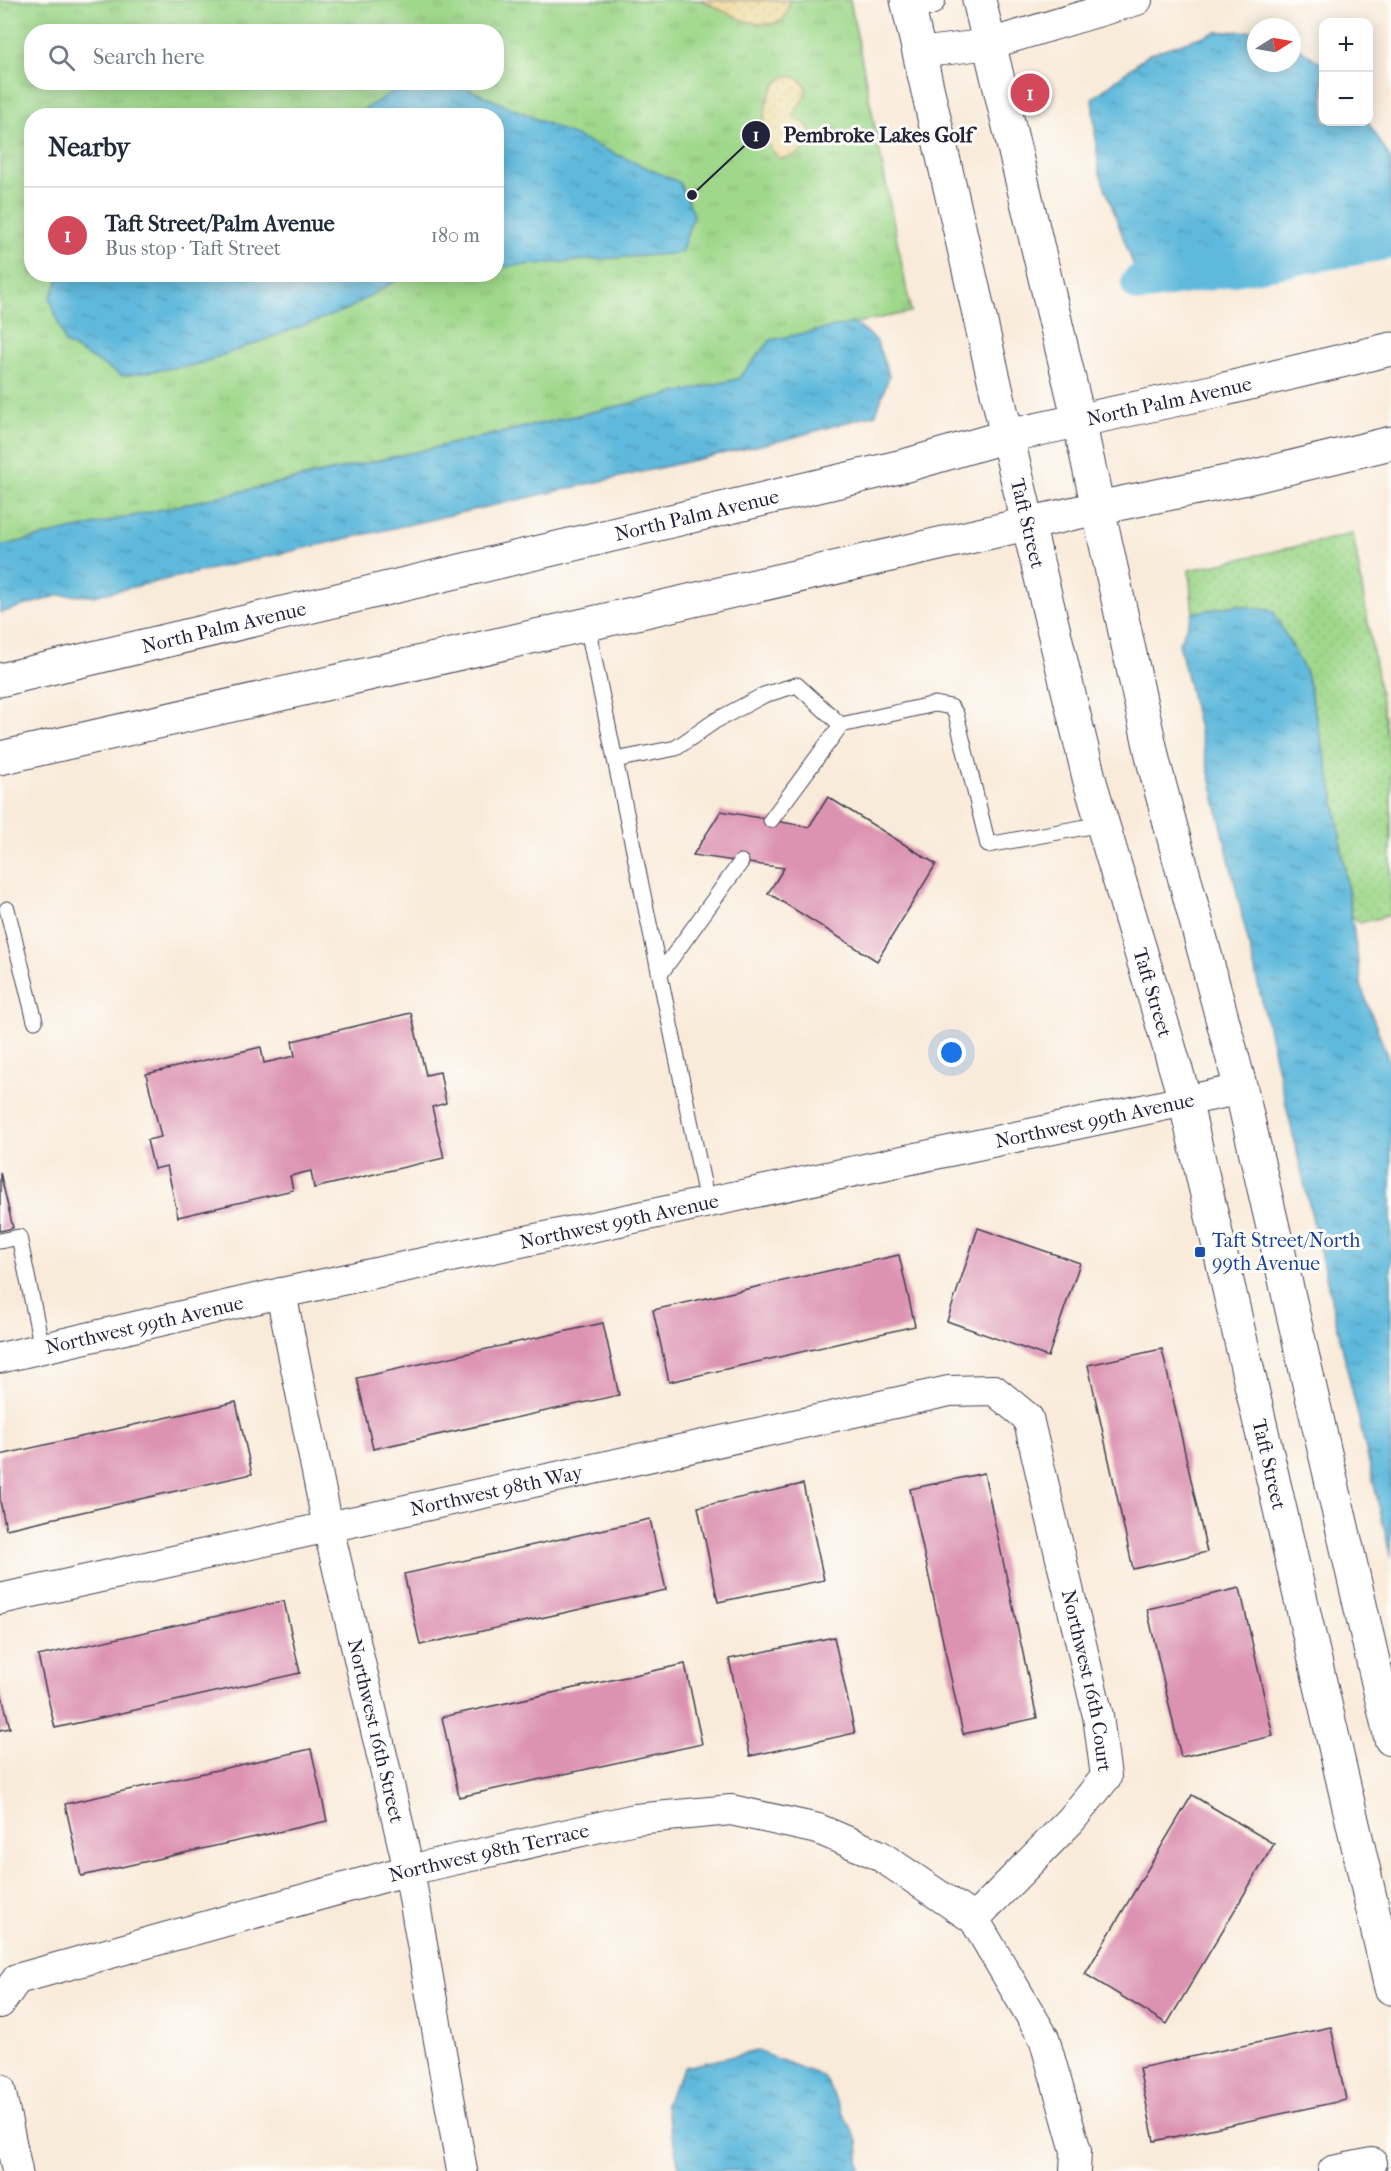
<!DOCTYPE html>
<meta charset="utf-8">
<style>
:root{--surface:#fff;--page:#f2f2f3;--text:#1f2937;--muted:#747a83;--line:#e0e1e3;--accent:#d1495b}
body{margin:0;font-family:"IM FELL French Canon",serif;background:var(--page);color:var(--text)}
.controls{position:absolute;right:18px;top:18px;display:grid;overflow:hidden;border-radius:12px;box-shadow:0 3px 15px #0003}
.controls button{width:54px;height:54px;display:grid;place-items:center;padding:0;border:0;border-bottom:2px solid var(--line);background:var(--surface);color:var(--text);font:30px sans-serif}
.compass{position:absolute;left:1247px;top:18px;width:54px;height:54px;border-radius:50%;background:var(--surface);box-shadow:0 3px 15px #0003;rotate:79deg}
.you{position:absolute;left:952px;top:1053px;width:21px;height:21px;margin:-15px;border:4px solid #fff;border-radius:50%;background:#1a73e8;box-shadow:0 0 0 9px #1a73e833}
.badge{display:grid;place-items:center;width:39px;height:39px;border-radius:50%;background:var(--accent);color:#fff;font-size:20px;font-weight:700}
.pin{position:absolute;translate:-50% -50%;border:3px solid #fff;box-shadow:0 2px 6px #0006}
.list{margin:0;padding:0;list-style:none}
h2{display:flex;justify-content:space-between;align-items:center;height:78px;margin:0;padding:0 24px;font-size:26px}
h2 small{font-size:20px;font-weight:400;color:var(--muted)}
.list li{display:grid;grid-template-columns:39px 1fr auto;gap:18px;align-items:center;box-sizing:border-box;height:96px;padding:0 24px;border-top:2px solid var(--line)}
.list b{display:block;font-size:22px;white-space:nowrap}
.list p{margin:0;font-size:20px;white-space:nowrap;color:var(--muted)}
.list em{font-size:20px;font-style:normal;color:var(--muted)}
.icon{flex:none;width:33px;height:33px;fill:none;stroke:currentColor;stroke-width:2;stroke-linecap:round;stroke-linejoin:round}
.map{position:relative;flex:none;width:1391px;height:2171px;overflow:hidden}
.search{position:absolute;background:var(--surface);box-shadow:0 3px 15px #0003;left:24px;top:24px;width:480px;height:66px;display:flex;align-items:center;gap:15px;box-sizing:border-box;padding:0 21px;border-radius:24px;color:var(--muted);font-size:22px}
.panel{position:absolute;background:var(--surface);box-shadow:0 3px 15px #0003;left:24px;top:108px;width:480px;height:174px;border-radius:24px}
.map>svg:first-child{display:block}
</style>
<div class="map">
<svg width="1391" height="2171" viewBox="0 0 1391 2171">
<defs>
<pattern id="grass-tufts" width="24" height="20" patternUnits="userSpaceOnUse" patternTransform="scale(1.5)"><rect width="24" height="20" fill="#9fd88b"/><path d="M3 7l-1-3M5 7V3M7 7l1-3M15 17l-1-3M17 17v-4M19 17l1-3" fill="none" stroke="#89b979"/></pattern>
<pattern id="sand-dots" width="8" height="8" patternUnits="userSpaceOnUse" patternTransform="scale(1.5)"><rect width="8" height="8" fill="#eeda9e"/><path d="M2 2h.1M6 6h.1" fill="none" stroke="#ccbb89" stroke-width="1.8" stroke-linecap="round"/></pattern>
<pattern id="park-dots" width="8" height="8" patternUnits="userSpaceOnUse" patternTransform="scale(1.5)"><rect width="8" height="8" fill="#9fd88b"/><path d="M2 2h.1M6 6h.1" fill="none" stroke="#89b979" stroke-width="1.8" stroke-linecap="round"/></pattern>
<pattern id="water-ripples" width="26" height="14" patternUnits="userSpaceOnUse" patternTransform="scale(1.5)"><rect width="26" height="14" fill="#5eb9dc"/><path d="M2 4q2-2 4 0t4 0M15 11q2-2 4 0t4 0" fill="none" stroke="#4d96b4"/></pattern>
</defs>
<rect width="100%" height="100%" fill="#fdfcf7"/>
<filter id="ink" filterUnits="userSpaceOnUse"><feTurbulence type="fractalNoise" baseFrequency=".0167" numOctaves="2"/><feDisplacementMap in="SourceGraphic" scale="12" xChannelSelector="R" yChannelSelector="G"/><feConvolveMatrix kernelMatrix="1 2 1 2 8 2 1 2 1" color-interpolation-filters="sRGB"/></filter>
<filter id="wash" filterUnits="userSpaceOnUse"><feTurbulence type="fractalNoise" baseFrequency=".008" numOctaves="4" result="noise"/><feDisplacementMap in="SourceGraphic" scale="24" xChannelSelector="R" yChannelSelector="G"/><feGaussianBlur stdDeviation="1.35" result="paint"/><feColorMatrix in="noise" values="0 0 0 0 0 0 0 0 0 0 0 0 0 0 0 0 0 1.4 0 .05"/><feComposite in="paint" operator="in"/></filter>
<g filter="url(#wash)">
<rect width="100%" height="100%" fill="#f9ebda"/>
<path fill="url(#grass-tufts)" stroke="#607d63" stroke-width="1.5" fill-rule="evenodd" d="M0 0H850L911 312 771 340 738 379 0 546ZM32 32H496V82H32ZM32 116H496V274H32Z"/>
<path fill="url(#sand-dots)" stroke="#887e6c" stroke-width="1.5" d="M700 0H789L787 12 782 21C755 33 724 10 700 0Z
M786 76C798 75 811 84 804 98 801 104 796 108 793 115L795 118C826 130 807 159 779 158 756 141 761 89 786 76Z"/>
<path fill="url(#park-dots)" stroke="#607d63" stroke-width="1.5" d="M1353 534 1391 759V915L1360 923 1352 916 1334 796 1306 673 1273 612 1236 605 1193 613 1189 570Z"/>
<path fill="url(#water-ripples)" stroke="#406e8c" stroke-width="1.5" d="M1256 31V63H1292V43L1323 65 1324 122H1368L1391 160V240L1140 283 1099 171 1092 99 1149 54 1216 32Z
M455 83 679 182 694 214 681 253 497 267 496 116 355 115 392 92Z
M61 275V274L405 275 348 309 199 364 122 376 65 343 50 298Z
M854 323 876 340 889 376 876 414 787 439 93 596 60 595 0 613V546L738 379 771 340Z
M1236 605 1273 611 1306 673 1334 796 1362 989 1391 1066V1558L1179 643 1193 613Z
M757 2051 823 2076 858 2141 860 2171H680L665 2103 685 2067Z"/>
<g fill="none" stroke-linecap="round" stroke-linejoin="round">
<path stroke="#5eb9dc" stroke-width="38" d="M1140 283 1391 240"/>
</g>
<g id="blocks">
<path fill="#dc92b1" d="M828 797 936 864 877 961 768 893 784 868 693 855 721 811 809 827Z
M411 1013 426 1075 440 1072 446 1103 432 1107 444 1158 314 1188 311 1171 290 1176 293 1190 178 1217 167 1166 154 1169 147 1140 161 1137 146 1074 261 1047 264 1063 295 1056 292 1041Z
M0 1172 13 1228 0 1231Z
M978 1228 1080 1263 1048 1357 947 1321Z
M899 1255 915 1326 669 1382 653 1310Z
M603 1323 619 1395 373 1449 357 1378Z
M1162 1349 1207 1552 1133 1569 1088 1365Z
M236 1402 252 1474 6 1529 0 1501V1455Z
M984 1473 1037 1718 963 1734 910 1489Z
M803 1484 824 1580 718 1602 698 1507Z
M650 1519 666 1590 420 1645 404 1574Z
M1240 1588 1273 1736 1181 1757 1147 1609Z
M284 1601 300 1673 55 1728 38 1656Z
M834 1637 855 1733 750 1756 729 1659Z
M685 1664 702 1744 459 1797 442 1717Z
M0 1687 10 1728 0 1730Z
M311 1749 327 1821 81 1876 65 1804Z
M1192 1795 1274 1844 1167 2024 1085 1974Z
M1331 2027 1346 2100 1154 2141 1139 2068Z"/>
</g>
</g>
<g filter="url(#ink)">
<use href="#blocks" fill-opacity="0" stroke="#424053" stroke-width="1.5"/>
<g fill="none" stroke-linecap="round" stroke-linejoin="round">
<g stroke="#424053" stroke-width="17">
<path id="lane" d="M587 625 707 1202
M615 760 676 748 715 721 764 695 797 685 841 725
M771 820 841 725 935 704 951 707 956 714 988 845 1102 824
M7 909 35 1021
M660 974 741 862
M0 1241 19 1237 42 1348"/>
</g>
<g stroke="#424053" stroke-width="32">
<g id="street">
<path d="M908 6 930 0"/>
<path d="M919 53 989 44 1137 0"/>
<path id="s1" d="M281 1293 328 1527 409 1870 462 2171"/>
<path id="s2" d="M0 1358 281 1293 1241 1089"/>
<path id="s3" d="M0 1599 949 1391 994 1390 1028 1418 1098 1716 1106 1777 1071 1820 974 1919 1044 2038 1076 2151 1075 2171"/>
<path id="s4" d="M0 2003 17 1979 409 1870 635 1819 731 1810 818 1829 879 1855 974 1919"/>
<path d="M0 2089 17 2171"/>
<path d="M1333 2171 1372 2163"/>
</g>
</g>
<g stroke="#424053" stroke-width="35">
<g id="secondary">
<path id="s5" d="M907 0 1007 436 1090 782 1185 1100 1391 1988"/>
<path d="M979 0 1079 421 1154 764 1241 1089 1391 1739"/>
<path id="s6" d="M0 680 907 465 1007 436 1225 389 1391 349"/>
<path d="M0 758 1097 508 1247 478 1391 443"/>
</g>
</g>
<use href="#lane" stroke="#fff" stroke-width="15"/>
<use href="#street" stroke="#fff" stroke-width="30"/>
<use href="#secondary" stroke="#fff" stroke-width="33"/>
</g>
</g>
<rect fill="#1a4fb4" stroke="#fdfcf7" stroke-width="2" x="1194" y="1246" width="12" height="12" rx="3"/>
<g text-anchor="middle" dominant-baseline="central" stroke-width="6" stroke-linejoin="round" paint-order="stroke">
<g font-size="20" fill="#22223b" stroke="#fdfcf7">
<text stroke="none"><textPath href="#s6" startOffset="1202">North Palm Avenue</textPath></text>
<text stroke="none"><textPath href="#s6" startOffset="716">North Palm Avenue</textPath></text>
<text stroke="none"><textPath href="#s5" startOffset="537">Taft Street</textPath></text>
<text stroke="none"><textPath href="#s6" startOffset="230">North Palm Avenue</textPath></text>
<text stroke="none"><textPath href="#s5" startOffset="1023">Taft Street</textPath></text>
<text stroke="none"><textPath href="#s2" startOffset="1120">Northwest 99th Avenue</textPath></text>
<text stroke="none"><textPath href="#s2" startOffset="634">Northwest 99th Avenue</textPath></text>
<text stroke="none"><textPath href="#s2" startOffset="148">Northwest 99th Avenue</textPath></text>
<text stroke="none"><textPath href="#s5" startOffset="1509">Taft Street</textPath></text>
<text stroke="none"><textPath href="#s3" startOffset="508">Northwest 98th Way</textPath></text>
<text stroke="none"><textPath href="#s3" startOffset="1330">Northwest 16th Court</textPath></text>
<text stroke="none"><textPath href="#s1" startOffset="448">Northwest 16th Street</textPath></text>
<text stroke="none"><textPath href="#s4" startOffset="518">Northwest 98th Terrace</textPath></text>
</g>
<g font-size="20" fill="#164399" stroke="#fdfcf7" text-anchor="start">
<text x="1212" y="1240">Taft Street/North<tspan x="1212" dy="23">99th Avenue</tspan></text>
</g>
</g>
<path fill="none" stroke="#22223b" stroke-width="2" d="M692 195L756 135"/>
<g fill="#22223b" stroke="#fdfcf7" stroke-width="2">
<circle cx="692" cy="195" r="6"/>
<circle cx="756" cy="135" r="15"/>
</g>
<g font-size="18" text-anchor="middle" font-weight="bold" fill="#fff">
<text x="756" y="141">1</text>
</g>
<g font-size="21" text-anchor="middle" font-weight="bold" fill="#22223b" stroke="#fdfcf7" stroke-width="6" stroke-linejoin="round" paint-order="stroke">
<text x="878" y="142">Pembroke Lakes Golf</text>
</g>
</svg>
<div class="controls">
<button>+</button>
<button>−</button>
</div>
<svg class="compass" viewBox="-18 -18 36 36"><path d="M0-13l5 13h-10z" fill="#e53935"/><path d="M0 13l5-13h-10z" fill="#747a83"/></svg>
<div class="you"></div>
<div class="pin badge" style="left:1030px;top:93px">1</div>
<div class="search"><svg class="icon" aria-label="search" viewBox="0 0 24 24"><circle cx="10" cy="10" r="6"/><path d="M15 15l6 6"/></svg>Search here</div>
<section class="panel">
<h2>Nearby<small></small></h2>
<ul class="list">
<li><span class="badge">1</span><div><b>Taft Street/Palm Avenue</b><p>Bus stop · Taft Street</p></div><em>180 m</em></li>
</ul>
</section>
</div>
